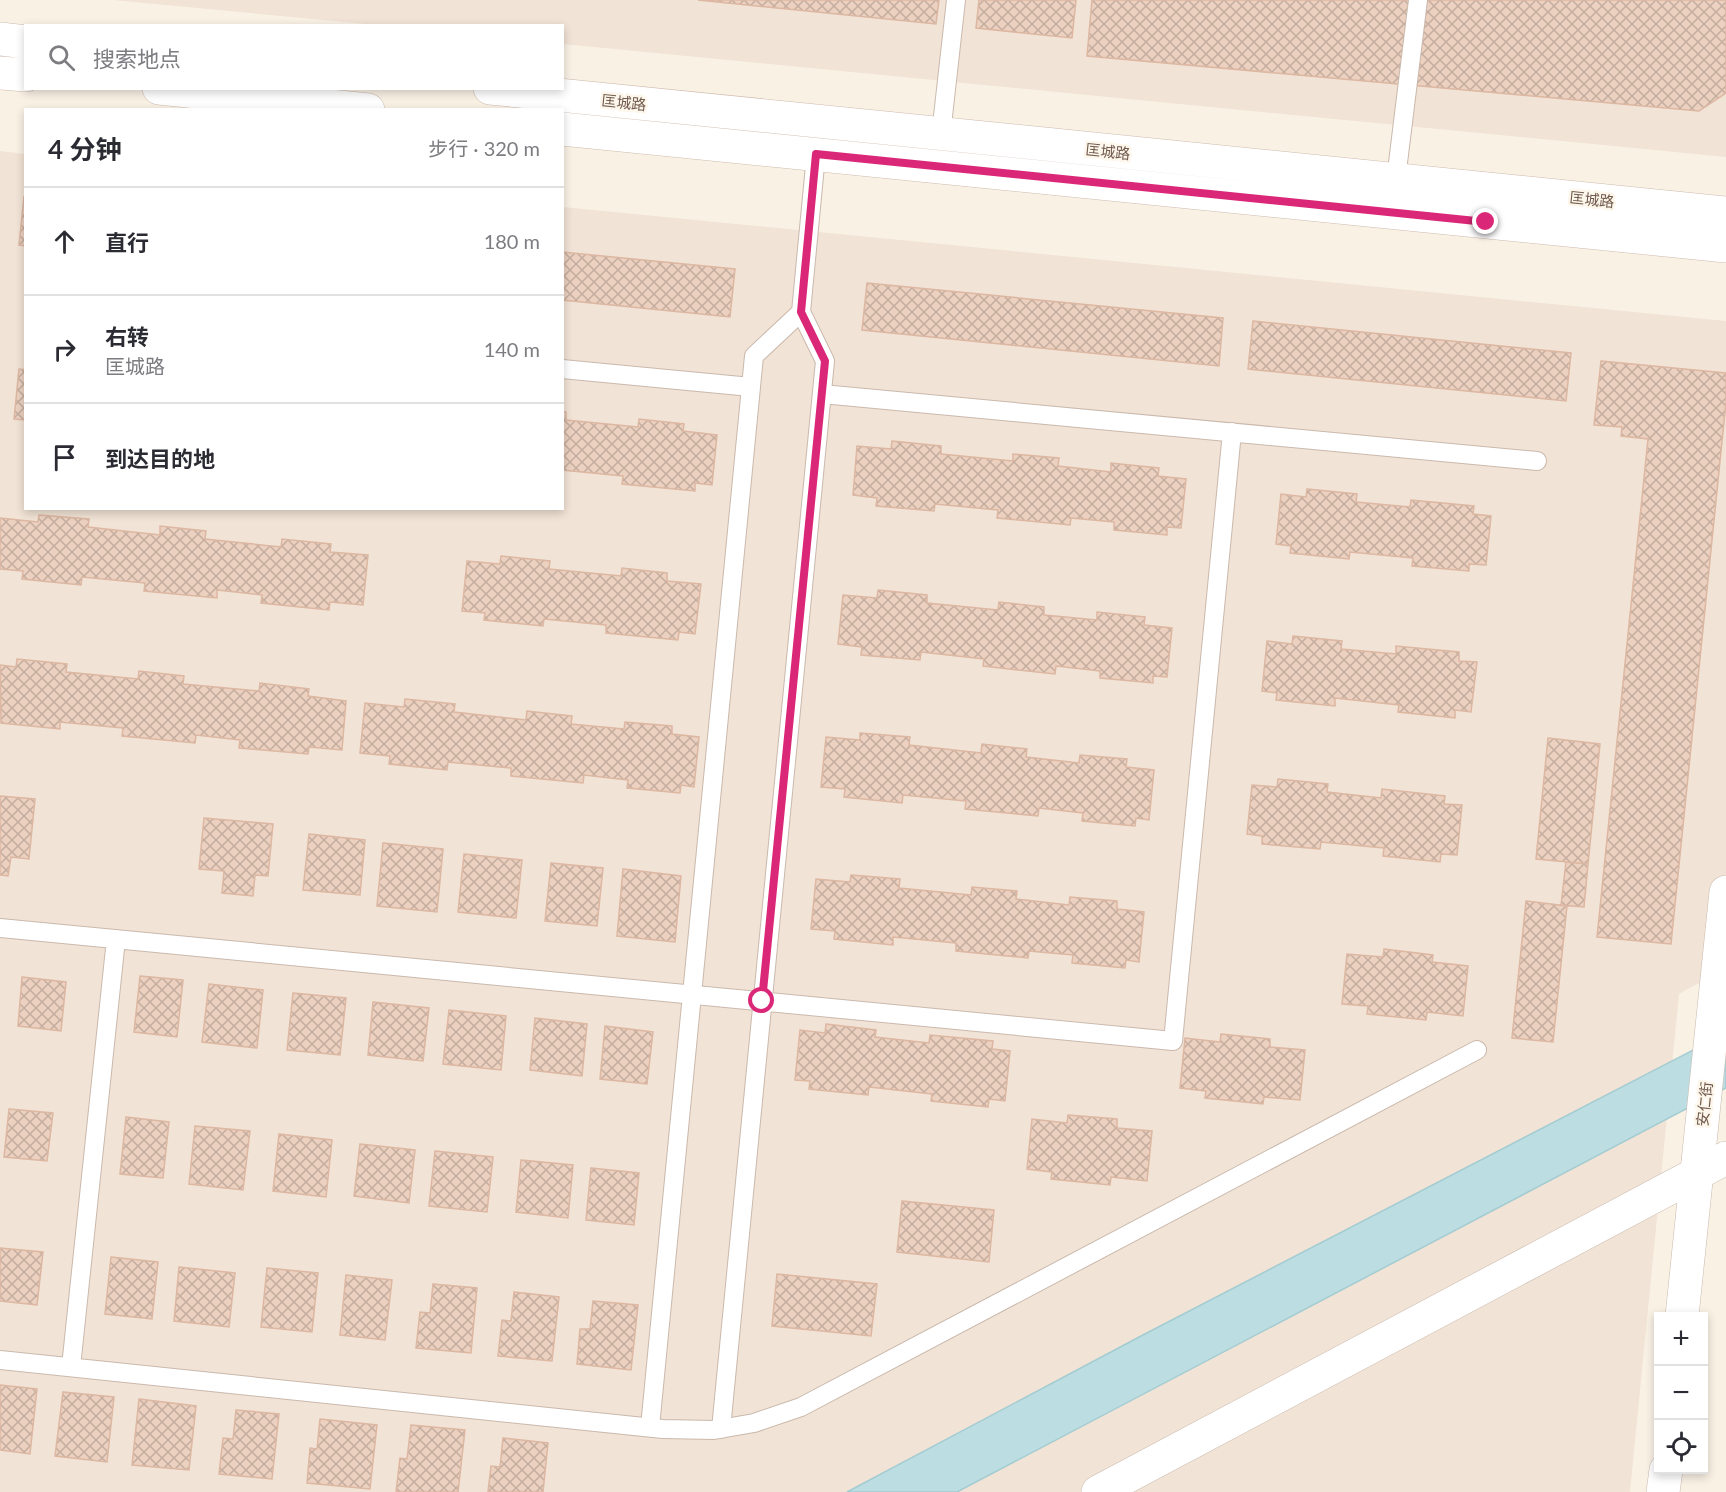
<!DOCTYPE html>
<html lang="zh">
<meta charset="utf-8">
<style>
:root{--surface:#fff;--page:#f7f7f7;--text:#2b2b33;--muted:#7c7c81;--line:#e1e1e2}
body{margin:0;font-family:Lato,"Noto Sans SC",sans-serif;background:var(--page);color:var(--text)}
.controls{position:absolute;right:18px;bottom:18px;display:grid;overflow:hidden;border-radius:0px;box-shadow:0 3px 9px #0003}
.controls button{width:54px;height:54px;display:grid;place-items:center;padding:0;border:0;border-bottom:2px solid var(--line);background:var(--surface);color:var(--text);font:30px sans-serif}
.stop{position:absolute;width:18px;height:18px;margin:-14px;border:4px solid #db2777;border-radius:50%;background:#fff}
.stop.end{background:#db2777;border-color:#fff;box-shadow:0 2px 6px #0008}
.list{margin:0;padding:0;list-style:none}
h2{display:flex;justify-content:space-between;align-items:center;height:78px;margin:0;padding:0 24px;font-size:26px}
h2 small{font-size:20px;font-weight:400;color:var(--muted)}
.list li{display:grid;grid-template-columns:39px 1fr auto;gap:18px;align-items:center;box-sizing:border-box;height:108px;padding:0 24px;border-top:2px solid var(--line)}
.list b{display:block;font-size:22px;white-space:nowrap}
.list p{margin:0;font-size:20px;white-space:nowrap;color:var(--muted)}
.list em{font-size:20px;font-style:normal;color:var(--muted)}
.icon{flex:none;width:33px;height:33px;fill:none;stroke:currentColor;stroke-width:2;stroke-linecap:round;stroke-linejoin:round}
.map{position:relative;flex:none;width:1726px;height:1492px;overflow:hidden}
.search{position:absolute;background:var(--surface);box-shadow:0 3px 9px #0003;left:24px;top:24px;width:540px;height:66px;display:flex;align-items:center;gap:15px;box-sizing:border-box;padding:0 21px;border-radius:0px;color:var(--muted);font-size:22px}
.panel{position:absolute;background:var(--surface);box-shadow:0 3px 9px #0003;left:24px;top:108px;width:540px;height:402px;border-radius:0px}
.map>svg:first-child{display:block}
</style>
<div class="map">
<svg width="1726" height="1492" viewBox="0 0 1726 1492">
<defs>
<pattern id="building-cross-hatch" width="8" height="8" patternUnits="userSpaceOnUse" patternTransform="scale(1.5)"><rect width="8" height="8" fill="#ecd1c0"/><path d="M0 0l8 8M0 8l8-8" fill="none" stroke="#c4ad9e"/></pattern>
</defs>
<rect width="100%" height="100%" fill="#faf1e5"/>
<path fill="#f1e3d5" d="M113 0H1726V157L563 44 562 26 376 25Z
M0 151 25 154 26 508H562L563 207 1726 321V968L1679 994 1630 1492H0Z"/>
<path fill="#bcdde1" stroke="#a3ccd2" stroke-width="1.5" d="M1726 1033V1088L957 1492H847L1141 1336Z"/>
<path fill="url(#building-cross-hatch)" stroke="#ddb7a2" stroke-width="1.5" d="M698 0H939L936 24Z
M979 0H1076L1072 38 976 28Z
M1092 0H1726V93L1699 111 1087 56Z
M24 197 26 198V246L19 245Z
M562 252 735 269 730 317 562 300Z
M867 283 1223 318 1219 366 862 330Z
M1253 321 1571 353 1566 401 1248 369Z
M1601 361 1726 373V402L1671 944 1597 937 1648 439 1621 436 1622 427 1594 425Z
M19 369 26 370V420L14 419Z
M562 411 566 412V420L638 427 639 419 684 424 683 431 717 435 712 485 695 483V491L622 484 623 476 562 470Z
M892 441 941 446V454L1013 461V454L1059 458 1058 466 1111 472V463L1159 468 1158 476 1186 479 1181 528 1167 527V535L1114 530V522L1071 518 1070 525 997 518 998 510 935 504 934 511 876 506 877 498 853 495 857 446 891 449Z
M1307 489 1357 494 1356 502 1410 507 1411 500 1474 506 1473 514 1491 516 1486 565 1469 564V571L1412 566 1413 558 1350 552 1349 559 1290 553 1291 546 1276 544 1281 494 1306 497Z
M39 515 89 519 88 527 160 535V526L206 531 205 539 281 547 282 539 331 544 330 552 368 555 363 605 330 602 329 610 261 603 262 595 217 590V598L144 591 145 583 82 577 81 585 22 579 23 571 0 569V518L38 522Z
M501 556 550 561 549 569 621 576 622 568 667 573V581L701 584 695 634 679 632 678 640 606 633V625L544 619 543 626 484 620 485 613 462 611 467 561 500 564Z
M878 590 927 595V603L998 610 999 602 1044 607V615L1097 620V612L1145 617 1144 625 1172 628 1167 677 1153 676V683L1100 678V671L1056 666 1055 674 983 666 984 659 921 652 920 660 861 655 862 647 838 644 843 595 877 598Z
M1293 636 1342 641 1341 649 1396 654V646L1459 652V661L1477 662 1471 712 1455 710V718L1398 712 1399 705 1335 698V706L1276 700 1277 693 1262 691 1267 641 1292 644Z
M17 659 67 664 66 672 138 679 139 671 184 676 183 684 259 691 260 683 309 689 308 696 346 701 342 750 309 747 308 754 239 748 240 740 196 735 195 743 122 736 123 728 60 722V729L1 723 0 665 16 667Z
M405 699 455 704 454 712 526 720 527 711 572 716 571 724 624 729 625 722 672 726V734L699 737 694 787 681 785 680 793 627 788 628 780 584 775 583 783 511 776V768L448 762 447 770 389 764 390 756 360 753 365 703 404 707Z
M860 733 910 737 909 745 981 753 982 744 1027 749 1026 757 1079 763 1080 755 1127 759 1126 767 1154 770 1149 820 1136 818 1135 826 1082 821 1083 813 1039 808 1038 816 965 809 966 801 903 795 902 803 844 797 845 789 821 787 826 737 860 740Z
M1548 738 1600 744 1588 864 1536 859Z
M1278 779 1328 784 1327 792 1381 798 1382 789 1445 796 1444 804 1462 805 1457 855 1441 854 1440 862 1383 856 1384 848 1321 842 1320 849 1262 844V836L1247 834 1252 785 1277 787Z
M0 796 35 799 29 859 11 857 8 876 0 875Z
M204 818 273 824 268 876 255 875 253 896 222 893 224 871 199 869Z
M309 834 365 840 360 895 303 890Z
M383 843 443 849 437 912 377 906Z
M464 854 522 860 516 918 458 912Z
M1566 862 1588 864 1584 907 1561 905Z
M551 863 603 868 597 926 545 921Z
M623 869 681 876 675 942 617 936Z
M851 875 900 879 899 888 971 895 972 887 1017 891 1016 899 1069 905 1070 897 1117 901V909L1144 912 1139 962 1126 960 1125 968 1072 963 1073 955 1029 951 1028 958 956 951V943L893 937V945L834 939 835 931 811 929 816 879 850 882Z
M1526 901 1567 906 1553 1042 1512 1038Z
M1384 949 1433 955 1432 962 1468 966 1463 1016 1427 1012 1426 1020 1367 1014 1368 1006 1342 1004 1347 954 1383 957Z
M140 976 183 980 177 1037 134 1032Z
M22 977 66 982 61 1031 18 1026Z
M209 984 263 990 257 1048 202 1042Z
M293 993 346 998 340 1055 287 1050Z
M373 1002 429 1008 423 1061 368 1055Z
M449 1010 506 1016 501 1070 443 1064Z
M535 1018 587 1024 582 1076 530 1070Z
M826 1024 876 1030 875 1037 929 1043 930 1035 993 1041 992 1049 1010 1051 1005 1101 989 1099 988 1107 931 1101 932 1094 869 1087 868 1095 809 1089 810 1081 795 1080 800 1030 825 1033Z
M605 1026 653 1032 647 1084 600 1079Z
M1221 1034 1270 1039V1047L1305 1050 1300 1100 1264 1097 1263 1104 1205 1098 1206 1091 1180 1088 1185 1038 1220 1042Z
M9 1109 53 1113 47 1161 4 1157Z
M1068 1115 1117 1119V1128L1152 1131 1147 1181 1111 1177 1110 1185 1051 1179 1052 1172 1027 1169 1032 1119 1067 1123Z
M126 1117 169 1122 163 1178 120 1174Z
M195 1126 250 1131 243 1190 189 1184Z
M279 1134 332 1140 326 1197 273 1191Z
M360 1144 415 1150 409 1203 354 1196Z
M435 1151 493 1157 487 1212 429 1206Z
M521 1160 573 1165 568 1218 516 1212Z
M591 1168 639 1173 634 1225 586 1220Z
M902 1201 994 1210 989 1262 897 1252Z
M0 1248 43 1252 37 1305 0 1301Z
M111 1257 158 1262 152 1319 105 1314Z
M179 1267 235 1273 229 1327 174 1321Z
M267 1268 318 1273 312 1332 261 1327Z
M777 1274 877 1284 871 1336 772 1326Z
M346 1275 392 1280 385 1340 340 1335Z
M433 1284 477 1288 471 1353 416 1348 420 1312 430 1313Z
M514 1292 559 1297 552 1361 498 1356 502 1320 511 1321Z
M593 1301 638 1305 631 1370 577 1364 580 1329H590Z
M0 1385 37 1389 30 1454 0 1450Z
M63 1392 114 1397 107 1462 55 1456Z
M139 1399 196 1406 189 1470 132 1465Z
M236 1410 279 1414 272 1479 219 1474 223 1438 233 1439Z
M320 1419 377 1425 370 1489 307 1483 310 1448 317 1449Z
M411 1425 465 1430 458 1492H396L400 1458 407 1459Z
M503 1438 548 1443 543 1492H488L491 1466 500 1467Z"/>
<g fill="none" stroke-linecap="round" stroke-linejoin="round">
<g stroke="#cab9ad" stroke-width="20">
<path id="service" d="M941 134 956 0
M1396 179 1418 0
M562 369 751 387
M822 394 1537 461
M0 928 1173 1041 1232 432
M0 1360 663 1429 714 1430 754 1423 801 1407 1477 1050
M71 1367 116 939
M650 1427 754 356 801 312 816 155
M721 1429 825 361 801 312"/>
</g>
<g stroke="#cab9ad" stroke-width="34">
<path id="minor" d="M1098 1492 1726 1158"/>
</g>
<g stroke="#cab9ad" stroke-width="34">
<path id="tertiary" d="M1682 1316 1726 892
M1663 1492 1666 1470"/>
</g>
<g stroke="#cfbbae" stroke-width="34">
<path id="secondary" d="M0 39 26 42
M0 73 26 75
M159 88 368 110
M490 88 1726 213
M562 129 1726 246"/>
</g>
<use href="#service" stroke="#fff" stroke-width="18"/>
<use href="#minor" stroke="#fff" stroke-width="33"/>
<use href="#tertiary" stroke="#fff" stroke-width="33"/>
<use href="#secondary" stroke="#fff" stroke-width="33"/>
</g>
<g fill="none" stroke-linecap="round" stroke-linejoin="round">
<path stroke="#db2777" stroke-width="8" d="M762 1001 825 361 801 312 816 154 1486 222"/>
</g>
<g text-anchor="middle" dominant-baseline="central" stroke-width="5" stroke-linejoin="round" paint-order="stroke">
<g font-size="15" fill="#70594d" stroke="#fdf6eb">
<text transform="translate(624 102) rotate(6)">匡城路</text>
<text transform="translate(1108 151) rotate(6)">匡城路</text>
<text transform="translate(1592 199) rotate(6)">匡城路</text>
<text transform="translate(1704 1104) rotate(-84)">安仁街</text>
</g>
</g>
</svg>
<div class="controls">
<button>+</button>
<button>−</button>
<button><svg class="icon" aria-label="locate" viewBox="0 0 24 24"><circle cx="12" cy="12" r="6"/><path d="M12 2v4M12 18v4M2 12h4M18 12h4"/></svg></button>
</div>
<div class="stop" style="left:762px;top:1001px"></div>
<div class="stop end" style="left:1486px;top:222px"></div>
<div class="search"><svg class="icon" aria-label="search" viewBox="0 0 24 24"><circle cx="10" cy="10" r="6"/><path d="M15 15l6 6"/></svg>搜索地点</div>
<section class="panel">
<h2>4 分钟<small>步行 · 320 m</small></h2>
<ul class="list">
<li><svg class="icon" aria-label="ahead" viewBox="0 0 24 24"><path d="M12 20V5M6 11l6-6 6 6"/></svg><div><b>直行</b></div><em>180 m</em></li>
<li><svg class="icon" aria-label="right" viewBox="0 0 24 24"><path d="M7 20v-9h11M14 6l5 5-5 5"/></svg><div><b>右转</b><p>匡城路</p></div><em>140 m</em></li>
<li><svg class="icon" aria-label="arrive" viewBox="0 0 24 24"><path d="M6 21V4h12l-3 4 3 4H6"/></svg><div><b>到达目的地</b></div></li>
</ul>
</section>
</div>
